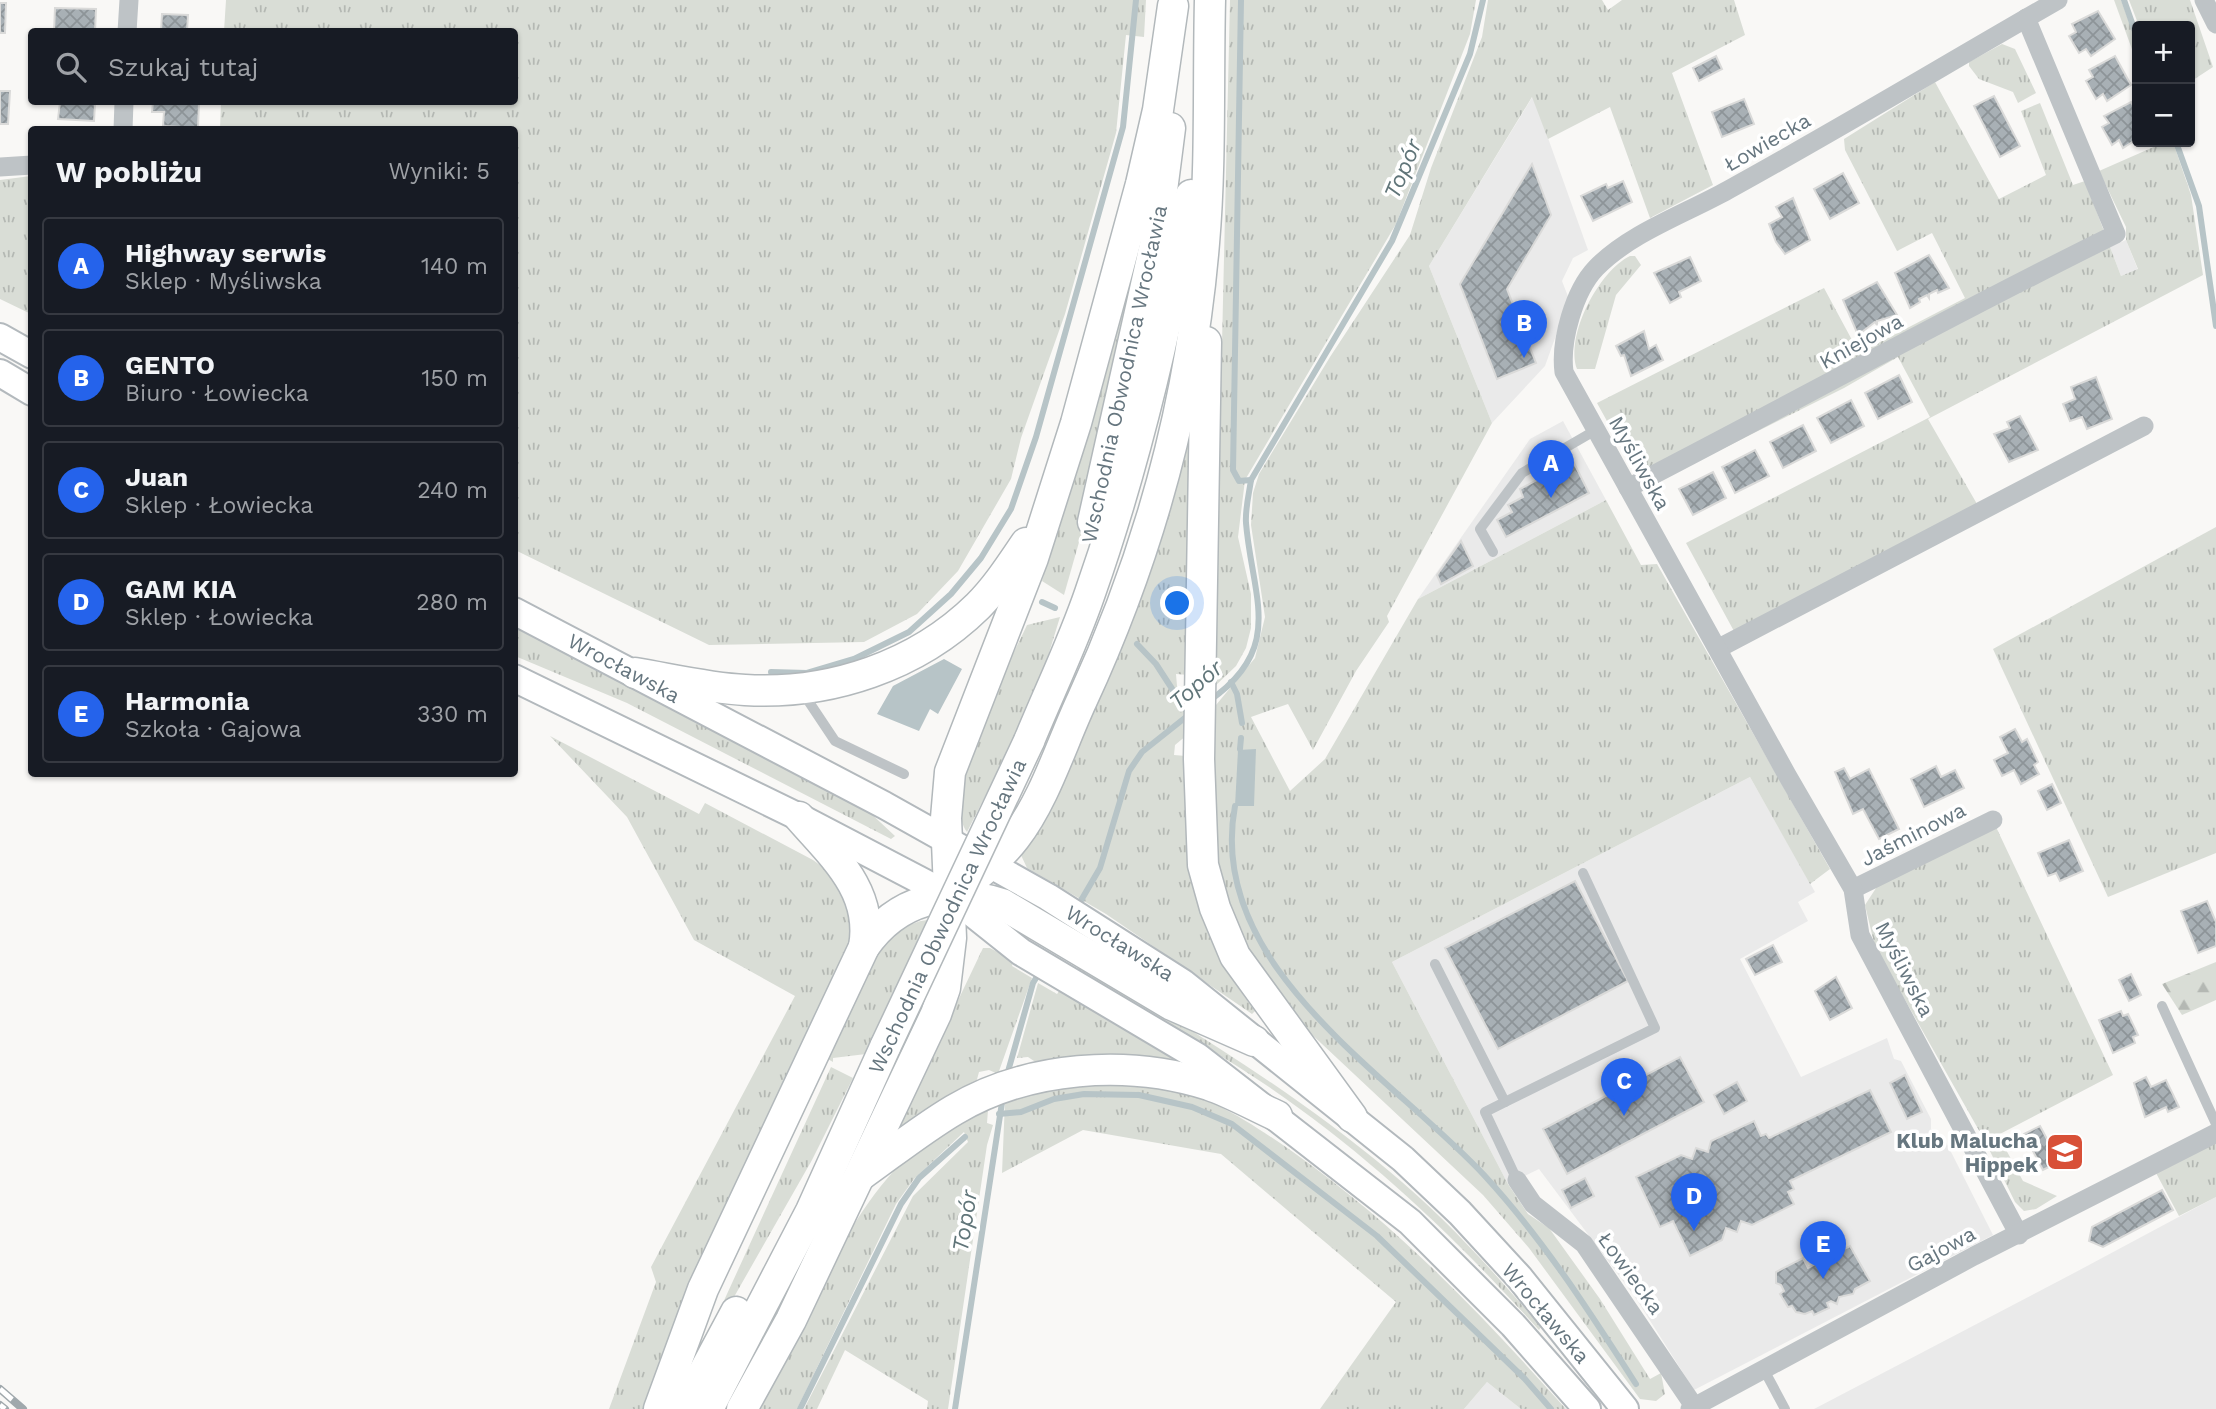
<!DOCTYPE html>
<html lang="pl">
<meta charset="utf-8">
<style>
:root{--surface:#171b24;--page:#242831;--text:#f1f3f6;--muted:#9ea1a6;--line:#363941;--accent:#2563eb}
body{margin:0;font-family:"Work Sans",sans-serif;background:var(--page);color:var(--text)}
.controls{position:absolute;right:21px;top:21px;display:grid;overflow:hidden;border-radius:7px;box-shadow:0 2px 5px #0004}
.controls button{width:63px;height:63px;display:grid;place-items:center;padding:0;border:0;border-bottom:2px solid var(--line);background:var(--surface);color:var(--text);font:35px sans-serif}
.you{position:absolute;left:1178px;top:604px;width:24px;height:24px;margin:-18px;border:5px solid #fff;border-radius:50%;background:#1a73e8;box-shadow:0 0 0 10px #1a73e833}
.badge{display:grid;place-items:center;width:46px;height:46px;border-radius:50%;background:var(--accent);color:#fff;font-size:23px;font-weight:700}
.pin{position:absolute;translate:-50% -58px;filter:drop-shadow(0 2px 4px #0008)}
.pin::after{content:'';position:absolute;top:37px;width:24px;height:21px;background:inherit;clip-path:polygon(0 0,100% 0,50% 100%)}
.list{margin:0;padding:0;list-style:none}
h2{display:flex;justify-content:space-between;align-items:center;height:91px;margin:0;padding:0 28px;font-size:30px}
h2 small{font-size:23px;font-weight:400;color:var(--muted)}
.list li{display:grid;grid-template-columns:46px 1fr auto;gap:21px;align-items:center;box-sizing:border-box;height:98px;margin:0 14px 14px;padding:0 14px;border:2px solid var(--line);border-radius:7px}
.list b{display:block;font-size:26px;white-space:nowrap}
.list p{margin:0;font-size:23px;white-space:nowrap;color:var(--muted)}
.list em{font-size:23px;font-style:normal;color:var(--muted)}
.icon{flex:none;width:38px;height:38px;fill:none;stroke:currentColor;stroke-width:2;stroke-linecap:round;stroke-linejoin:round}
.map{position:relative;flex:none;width:2216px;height:1409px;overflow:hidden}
.search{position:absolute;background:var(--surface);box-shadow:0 2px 5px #0004;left:28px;top:28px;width:490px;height:77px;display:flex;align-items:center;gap:18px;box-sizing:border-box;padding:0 24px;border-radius:7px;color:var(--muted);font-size:26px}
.panel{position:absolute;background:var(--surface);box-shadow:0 2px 5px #0004;left:28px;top:126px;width:490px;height:651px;border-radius:7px}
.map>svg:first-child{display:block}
</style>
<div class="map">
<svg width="2216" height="1409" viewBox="0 0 2216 1409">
<defs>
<pattern id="grass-tufts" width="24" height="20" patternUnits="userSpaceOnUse" patternTransform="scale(1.75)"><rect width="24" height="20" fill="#d9ddd6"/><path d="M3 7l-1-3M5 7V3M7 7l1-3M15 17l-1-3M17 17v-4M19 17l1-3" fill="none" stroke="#b4b8b3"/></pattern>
<pattern id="forest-firs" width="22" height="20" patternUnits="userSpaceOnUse" patternTransform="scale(1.75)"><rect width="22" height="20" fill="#d9ddd6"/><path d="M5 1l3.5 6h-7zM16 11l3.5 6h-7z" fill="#b4b8b3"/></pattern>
<pattern id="building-cross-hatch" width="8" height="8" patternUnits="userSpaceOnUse" patternTransform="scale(1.75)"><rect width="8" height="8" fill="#a8b0b5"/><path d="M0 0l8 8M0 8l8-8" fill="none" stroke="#8d9498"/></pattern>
</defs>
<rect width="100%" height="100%" fill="#f9f8f6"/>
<g fill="#eaeaea">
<polygon points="1533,96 1588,250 1573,258 1562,281 1569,299 1545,366 1492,423 1429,266"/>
<polygon points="2126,240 2138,270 2121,276 2110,247"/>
<polygon points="1563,421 1606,500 1418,599 1530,439"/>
<polygon points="1750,777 1815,892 1798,902 1808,921 1740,959 1801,1077 1887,1038 1894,1059 1901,1061 1931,1119 1931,1129 1946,1142 1993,1235 1694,1390 1635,1297 1539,1169 1508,1184 1392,962"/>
<polygon points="2216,1197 2216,1409 1814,1409 2074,1273"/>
<polygon points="1487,1382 1521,1409 1464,1409"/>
</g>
<g fill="url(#grass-tufts)">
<polygon points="226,0 1146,0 1144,37 1126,35 1116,133 1065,314 1021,438 1011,479 958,571 917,614 864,642 709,645 515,550 514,130 220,129 221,102 514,102 514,32 224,31"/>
<polygon points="1230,0 1476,0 1470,34 1396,224 1245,480 1238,537 1251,594 1251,628 1246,648 1236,666 1214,687"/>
<polygon points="1488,0 1602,0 1608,10 1622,0 1734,0 1745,35 1672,73 1713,185 1650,218 1610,107 1548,139 1532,97 1429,266 1492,423 1387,616 1389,622 1356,671 1313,750 1288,704 1251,717 1290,791 1325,759 1418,599 1606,500 1641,565 1657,564 1830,869 1810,884 1750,777 1392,962 1508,1184 1528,1214 1549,1228 1600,1299 1650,1379 1661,1373 1665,1394 1656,1401 1640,1399 1529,1248 1483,1195 1290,1014 1249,954 1224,893 1217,861 1214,781 1216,705 1255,658 1265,617 1251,525 1253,493 1259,474 1330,357 1410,235 1431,168 1482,37"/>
<polygon points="2114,0 2121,0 2137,43 2137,63"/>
<polygon points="2129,0 2190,0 2213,67 2190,82 2190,26 2139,26"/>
<polygon points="2002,44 2015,49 2036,93 2018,103 2013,92 1979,79 1969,66 1969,62"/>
<polygon points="1935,82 1999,199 2046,175 2021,111 2040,103 2073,185 2085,181 2121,276 2138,269 2126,240 2126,227 2099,171 2165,142 2173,142 2191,195 2203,275 1928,419 1977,504 1735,633 1686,543 1930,417 1898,357 1844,388 1644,488 1597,403 1824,288 1859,353 1965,298 1932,233 1897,251 1845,150 1844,139"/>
<polygon points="31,176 32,176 31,314 0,299 0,180"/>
<polygon points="1148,215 1091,500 1064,595 1042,581"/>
<path d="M1630 256H1635L1641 265 1616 295 1595 369H1577C1565 335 1599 271 1630 256Z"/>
<path d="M1192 403 1189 675 1176 674 1177 686 1181 690 1188 692 1187 735 1175 745 1174 755 1186 756C1182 857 1192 929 1255 1011L1252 1014 1106 914 1027 868 1020 853Z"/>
<polygon points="2216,527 2216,853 2108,897 1993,649"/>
<path d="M1060 617 1037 692 1033 691 1014 739 967 832C938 793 1008 666 1027 625Z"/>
<polygon points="514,624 865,808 895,836 891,839 627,703 515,656"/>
<polygon points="550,736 699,814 705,803 813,860 835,876 858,927 649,1409 609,1409 656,1282 651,1267 795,996 694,940 627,817"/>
<polygon points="1996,827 2113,1075 1998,1135 2023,1181 2057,1196 2036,1209 2024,1211 2015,1202 1985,1141 1875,947 1865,905 1878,885"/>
<path d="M927 920 866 1054 833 1058V1062L826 1058C846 1015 874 926 927 920Z"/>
<polygon points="983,948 990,948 1014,961 1012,966 1032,978 998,1074 989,1070 979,1072 976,1083 893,1137"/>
<path d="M1080 964C1188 1027 1293 1091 1389 1171 1445 1217 1494 1272 1541 1327L1539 1330C1455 1237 1367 1153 1263 1083 1203 1043 1139 1008 1077 971Z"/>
<polygon points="1038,983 1057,994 1061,989 1194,1068 1040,1065 1028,1057 1017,1058"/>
<polygon points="831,1067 853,1078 812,1160 689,1376 689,1365 699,1340 705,1342"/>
<path d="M1056 1084C1088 1084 1125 1078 1156 1084 1208 1094 1251 1123 1293 1152 1400 1228 1479 1312 1566 1409H1521L1487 1382 1464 1409H1320L1396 1302 1221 1154 1083 1130 1002 1173 1005 1101Z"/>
<path d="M985 1108 988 1110 987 1123 993 1125 987 1145 948 1409H927L928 1401 845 1350 817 1409H804L913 1196 968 1142 964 1132 914 1179 896 1204 797 1409H758C812 1319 840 1211 924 1142 942 1128 965 1119 985 1108Z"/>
<polygon points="2216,1141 2216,1197 2179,1216 2156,1173"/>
</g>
<polygon fill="url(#forest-firs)" points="2216,962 2216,1000 2182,1015 2162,984"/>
<g fill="#b7c4c7">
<polygon points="944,659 962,669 938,714 930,709 919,731 877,714 893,686"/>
<polygon points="1256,749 1254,806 1235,806 1238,750"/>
</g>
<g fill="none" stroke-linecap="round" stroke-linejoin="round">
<g stroke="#b7c4c7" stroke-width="6">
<polyline points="1241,0 1233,470 1239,481 1251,480"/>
<polyline points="2124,0 2137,37"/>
<polyline points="2176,142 2199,206 2216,326"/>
<polyline points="1042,602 1055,608"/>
<polyline points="1137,644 1156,664 1189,715"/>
<polyline points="771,672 807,673 854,659 909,632 951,594 981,558 1011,509 1036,437 1123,127 1136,0"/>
<polyline points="1231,682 1237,694 1242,723"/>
<path d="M1209 701C1286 648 1252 597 1246 523 1245 509 1249 494 1251 480L1392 241 1470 54 1483 0"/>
<polyline points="1240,749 1241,738"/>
<path d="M1235 806C1205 966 1390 1074 1484 1175 1543 1239 1589 1311 1636 1384"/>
<polyline points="1076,909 1100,868 1129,771 1142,752 1191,713"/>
<polyline points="1007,1075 1033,983 1041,970"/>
<polyline points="999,1114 1021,1112 1054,1099 1084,1094 1139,1095 1192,1107 1232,1124 1377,1236 1524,1378 1551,1409"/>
<polyline points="800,1409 901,1204 919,1178 965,1137"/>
<polyline points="955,1409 1003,1096"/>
</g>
</g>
<g fill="url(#building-cross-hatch)" stroke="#dadad9" stroke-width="2">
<polygon points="0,3 6,3 5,33 0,33"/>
<polygon points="55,8 96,9 95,32 54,32"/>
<polygon points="2098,11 2115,39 2091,56 2086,49 2079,53 2069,36 2076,32 2072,24"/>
<polygon points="162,14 188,15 187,31 194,32 161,32"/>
<polygon points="1716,56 1722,69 1699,81 1693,68"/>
<polygon points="2115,56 2131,85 2107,101 2103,94 2096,99 2086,81 2093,77 2089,70"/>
<polygon points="0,91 10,91 8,124 0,124"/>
<polygon points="1994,96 2020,146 2000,157 1974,106"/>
<polygon points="1744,99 1754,124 1722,137 1712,112"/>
<polygon points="60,102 92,102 95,104 94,121 58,119"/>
<polygon points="153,102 199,102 198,128 163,126 164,112 152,112"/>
<polygon points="2131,102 2137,113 2137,139 2123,148 2119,140 2112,145 2102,127 2109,123 2104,116"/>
<polygon points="1532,164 1551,215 1507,289 1536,363 1497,379 1460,284"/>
<polygon points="1843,173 1859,203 1830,219 1814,189"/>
<polygon points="1623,181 1632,202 1593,221 1581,196 1606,184 1608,188"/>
<polygon points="1793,198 1810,240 1785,254 1776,242 1769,224 1782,217 1776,207"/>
<polygon points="1929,255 1949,288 1938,293 1937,290 1929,294 1929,298 1927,295 1919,299 1920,302 1910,308 1895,273"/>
<polygon points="1690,257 1701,281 1679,292 1681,297 1670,303 1654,273"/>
<polygon points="1877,282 1897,315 1877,321 1877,325 1875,322 1858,335 1843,300"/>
<polygon points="1644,331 1649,349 1656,345 1663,360 1631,376 1624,355 1621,356 1616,346"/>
<polygon points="1899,375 1912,402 1878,419 1865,393"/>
<polygon points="2096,377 2112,419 2087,429 2082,417 2070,421 2063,404 2075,399 2071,387"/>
<polygon points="1851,400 1864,426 1831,443 1817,418"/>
<polygon points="2020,416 2038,450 2009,462 1994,434 2010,428 2007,422"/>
<polygon points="1803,425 1816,451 1783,468 1770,442"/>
<polygon points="1755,450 1769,476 1735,493 1722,467"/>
<polygon points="1573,461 1589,493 1506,537 1497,520 1512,512 1508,505 1523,497 1520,489"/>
<polygon points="1713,472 1726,498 1693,515 1679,489"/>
<polygon points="1461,541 1473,566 1441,584 1437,575"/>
<polygon points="2015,729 2022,742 2027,739 2038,762 2034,765 2039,774 2021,784 2014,770 2002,776 1994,760 2008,753 2000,737"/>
<polygon points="1936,766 1941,777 1955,770 1964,788 1924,807 1911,779"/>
<polygon points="1844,768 1850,779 1869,769 1899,829 1879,839 1863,809 1853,814 1835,772"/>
<polygon points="2052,784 2061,803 2047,810 2038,791"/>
<polygon points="2069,840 2083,871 2060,881 2056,873 2048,876 2038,853"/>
<polygon points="1575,881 1628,981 1498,1049 1445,948"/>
<polygon points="2207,901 2216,922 2216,946 2198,953 2181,911"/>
<polygon points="1773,945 1782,962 1755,975 1746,959"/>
<polygon points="2131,974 2141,995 2129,1001 2119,980"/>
<polygon points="1836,977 1852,1008 1830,1020 1815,991"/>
<polygon points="2121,1011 2123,1016 2128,1014 2138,1035 2133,1037 2135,1043 2113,1053 2099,1020"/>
<polygon points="1680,1057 1704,1102 1567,1174 1543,1129"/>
<polygon points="1905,1075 1922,1112 1907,1119 1890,1083"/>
<polygon points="2146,1077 2151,1087 2166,1080 2179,1107 2168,1112 2166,1107 2145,1117 2134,1083"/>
<polygon points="1737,1082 1747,1101 1724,1114 1714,1095"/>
<polygon points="1870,1090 1891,1132 1790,1181 1794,1189 1788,1192 1794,1204 1752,1225 1741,1221 1737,1232 1726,1228 1722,1240 1690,1256 1673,1221 1660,1227 1636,1177 1681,1155 1692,1159 1696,1148 1708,1152 1711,1141 1754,1121 1761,1136 1766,1134 1769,1138"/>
<polygon points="2040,1126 2048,1141 2054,1144 2068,1135 2080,1157 2065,1165 2063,1160 2043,1170 2024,1134"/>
<polygon points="1585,1178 1594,1196 1571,1208 1562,1190"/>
<polygon points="2162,1190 2173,1210 2103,1247 2089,1241 2092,1227"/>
<polygon points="1850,1246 1870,1281 1855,1289 1853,1294 1839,1297 1837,1304 1831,1301 1827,1303 1829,1308 1814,1315 1812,1311 1805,1314 1796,1312 1792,1306 1788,1307 1780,1294 1784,1291 1781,1285 1776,1283 1776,1272 1803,1258 1808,1268"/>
</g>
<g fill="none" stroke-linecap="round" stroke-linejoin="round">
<defs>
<g id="secondary">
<polyline points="0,337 32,355"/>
<polyline points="0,373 32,392"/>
<polyline points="514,611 884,805 1048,897 1183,983 1403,1159 1460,1213 1519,1277 1625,1409"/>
<polyline points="514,678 799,817 952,897 1021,952 1198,1057 1410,1222 1513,1325 1587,1409"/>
</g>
<g id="primary">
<polyline points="1206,342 1199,759 1203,865 1215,908 1235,956 1352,1117"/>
<polyline points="1093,522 1155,245 1170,128"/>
<path d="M635 673C671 679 708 688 745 690 830 695 917 666 978 606 997 587 1011 565 1026 543"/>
<path d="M1029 741C1049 692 1073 643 1090 593 1135 465 1167 329 1191 195"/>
<path d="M799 817C833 856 874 891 864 947"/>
<path d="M957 892C977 875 999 859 1015 838 1045 799 1061 745 1082 700 1149 555 1191 403 1204 243 1211 163 1208 81 1210 0"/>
<path d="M861 1175C892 1153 922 1129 954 1110 1028 1066 1127 1059 1209 1085 1232 1093 1255 1106 1277 1116"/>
<path d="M659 1409 703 1289 864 947C897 899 948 887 1002 904L1172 1005 1254 1041"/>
<polyline points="684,1409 736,1312"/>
<polyline points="708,1409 811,1211 886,1045"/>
<polyline points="742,1409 791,1320 936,1014 945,988 951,938 946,818 950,772 1033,558 1076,423 1141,184 1158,110 1173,6"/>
</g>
</defs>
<use href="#secondary" stroke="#b3b9bd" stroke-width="30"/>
<use href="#primary" stroke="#b2b8bb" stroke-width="33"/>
<g stroke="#bec3c6" stroke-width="10">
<polyline points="1493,552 1480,529 1522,473 1596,430"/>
<polyline points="803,693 835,741 904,774"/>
<polyline points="1435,964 1505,1102 1485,1112 1517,1180"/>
<polyline points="2162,1006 2216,1124"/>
<polyline points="1505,1102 1655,1028 1583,873"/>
<polyline points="1763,1368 1785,1409"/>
</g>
<g stroke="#bec3c6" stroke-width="19">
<polyline points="2204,0 2216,24"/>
<polyline points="127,32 129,0"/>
<polyline points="123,130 124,102"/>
<polyline points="0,167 32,165"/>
<path d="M1628 488C1791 404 1951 315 2116 234L2026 18"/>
<polyline points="1719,648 2144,426"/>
<polyline points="1853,889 1993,820"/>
<polyline points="1517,1180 1533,1204 1584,1244 1694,1406"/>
<path d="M2019 1235 1860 935 1853 889 1787 775 1564 372C1560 341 1574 291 1596 268 1630 233 1685 214 1728 190 1839 129 1948 63 2058 0"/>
<polyline points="1690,1409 1974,1256 2216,1133"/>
</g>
<use href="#secondary" stroke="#fff" stroke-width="26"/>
<use href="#primary" stroke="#fff" stroke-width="30"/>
<defs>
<g id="rail">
<polyline points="0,1389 23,1409"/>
<polyline points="0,1405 5,1409"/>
</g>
</defs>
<use href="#rail" stroke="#a0a8ac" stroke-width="8"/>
<use href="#rail" stroke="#fff" stroke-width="5" stroke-dasharray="16" stroke-linecap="butt"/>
<defs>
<polyline id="primary-bridge" points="886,1045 1029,741"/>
</defs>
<use href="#primary-bridge" stroke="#b2b8bb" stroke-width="33" stroke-linecap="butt"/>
<use href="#primary-bridge" stroke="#fff" stroke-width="30"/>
</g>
<defs>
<symbol id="school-square" viewBox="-11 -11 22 22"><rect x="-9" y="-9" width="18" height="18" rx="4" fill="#d85037" stroke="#fff"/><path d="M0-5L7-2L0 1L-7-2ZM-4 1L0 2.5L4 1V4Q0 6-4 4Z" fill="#fff"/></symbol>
</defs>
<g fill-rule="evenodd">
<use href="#school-square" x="2043" y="1130" width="44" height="44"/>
</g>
<g text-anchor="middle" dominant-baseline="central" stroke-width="7" stroke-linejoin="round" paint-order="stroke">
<g font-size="21" fill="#66767f" stroke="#fff">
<text transform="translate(1767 142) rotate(-30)">Łowiecka</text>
<text transform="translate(1861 341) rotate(-29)">Kniejowa</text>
<text transform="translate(1124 374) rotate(-78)">Wschodnia Obwodnica Wrocławia</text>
<text transform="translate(1640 463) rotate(61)">Myśliwska</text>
<text transform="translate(624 668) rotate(28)">Wrocławska</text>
<text transform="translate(1913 834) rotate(-27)">Jaśminowa</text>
<text transform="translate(947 916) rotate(-65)">Wschodnia Obwodnica Wrocławia</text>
<text transform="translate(1120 943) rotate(32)">Wrocławska</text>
<text transform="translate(1905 969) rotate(63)">Myśliwska</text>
<text transform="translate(1941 1249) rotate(-28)">Gajowa</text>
<text transform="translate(1631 1273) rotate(54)">Łowiecka</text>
<text transform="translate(1546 1313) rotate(50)">Wrocławska</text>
</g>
<g font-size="21" font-weight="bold" fill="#66767f" stroke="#fff" text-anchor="end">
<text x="2038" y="1140">Klub Malucha<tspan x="2038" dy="24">Hippek</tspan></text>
</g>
<g font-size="23" font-style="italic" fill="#607579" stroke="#fff">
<text transform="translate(1403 169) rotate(-67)">Topór</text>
<text transform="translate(1196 685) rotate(-41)">Topór</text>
<text transform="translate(965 1221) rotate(-81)">Topór</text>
</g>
</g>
</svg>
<div class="controls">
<button>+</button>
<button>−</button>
</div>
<div class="you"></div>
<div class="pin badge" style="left:1551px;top:498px">A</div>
<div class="pin badge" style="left:1524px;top:358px">B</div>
<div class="pin badge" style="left:1624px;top:1116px">C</div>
<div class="pin badge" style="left:1694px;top:1231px">D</div>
<div class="pin badge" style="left:1823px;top:1279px">E</div>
<div class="search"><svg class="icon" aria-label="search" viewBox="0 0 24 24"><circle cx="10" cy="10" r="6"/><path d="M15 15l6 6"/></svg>Szukaj tutaj</div>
<section class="panel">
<h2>W pobliżu<small>Wyniki: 5</small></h2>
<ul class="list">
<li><span class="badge">A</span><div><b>Highway serwis</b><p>Sklep · Myśliwska</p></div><em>140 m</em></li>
<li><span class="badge">B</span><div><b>GENTO</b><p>Biuro · Łowiecka</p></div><em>150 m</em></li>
<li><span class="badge">C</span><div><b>Juan</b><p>Sklep · Łowiecka</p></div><em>240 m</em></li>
<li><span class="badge">D</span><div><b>GAM KIA</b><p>Sklep · Łowiecka</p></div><em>280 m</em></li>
<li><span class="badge">E</span><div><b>Harmonia</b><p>Szkoła · Gajowa</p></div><em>330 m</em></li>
</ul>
</section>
</div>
